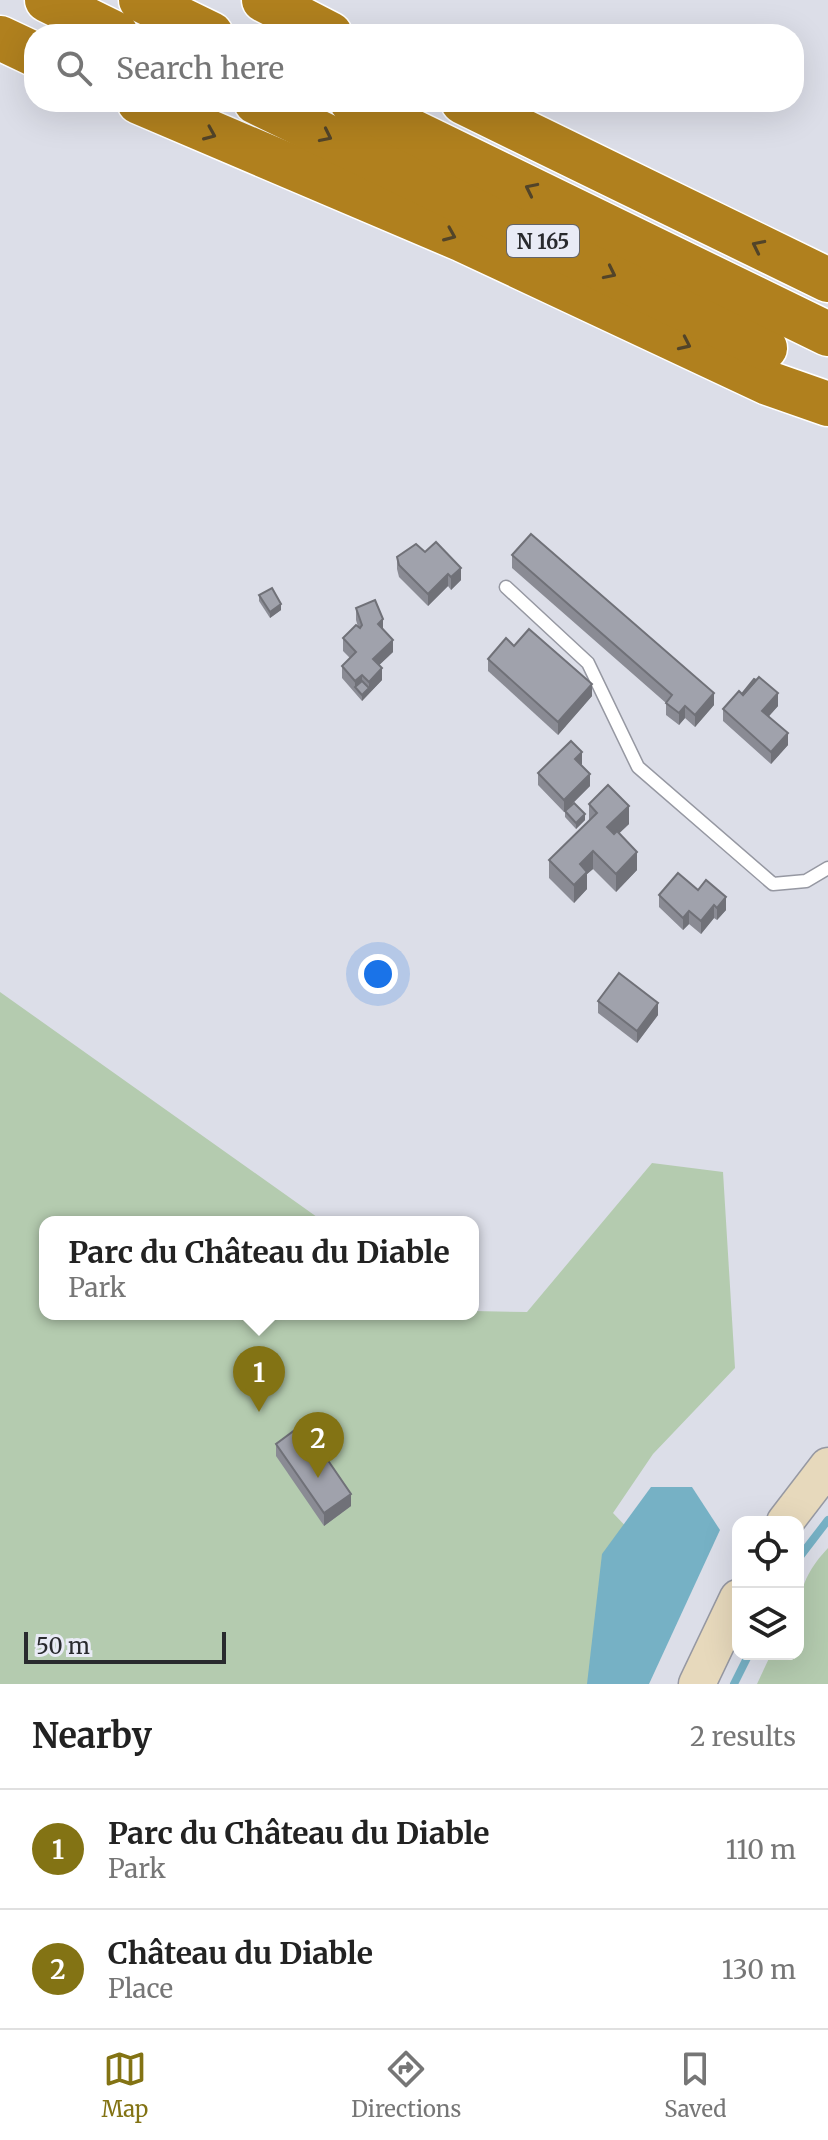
<!DOCTYPE html>
<meta charset="utf-8">
<style>
:root{--surface:#fff;--page:#f6f6f6;--text:#222;--muted:#767676;--line:#e0e0e0;--accent:#837314}
body{margin:0;font-family:Merriweather,serif;background:var(--page);color:var(--text)}
.controls{position:absolute;right:24px;bottom:24px;display:grid;overflow:hidden;border-radius:16px;box-shadow:0 8px 32px #0002}
.controls button{width:72px;height:72px;display:grid;place-items:center;padding:0;border:0;border-bottom:2px solid var(--line);background:var(--surface);color:var(--text);font:40px sans-serif}
.scale{position:absolute;left:24px;bottom:20px;width:202px;box-sizing:border-box;padding-left:8px;border:4px solid #292a2e;border-top:0;font-size:22px;line-height:28px;white-space:nowrap;color:#292a2e;-webkit-text-stroke:6px #e9ebf6;paint-order:stroke}
.you{position:absolute;left:378px;top:974px;width:28px;height:28px;margin:-20px;border:6px solid #fff;border-radius:50%;background:#1a73e8;box-shadow:0 0 0 12px #1a73e833}
.badge{display:grid;place-items:center;width:52px;height:52px;border-radius:50%;background:var(--accent);color:#fff;font-size:26px;font-weight:700}
.pin{position:absolute;translate:-50% -66px;filter:drop-shadow(0 2px 4px #0008)}
.pin::after{content:'';position:absolute;top:42px;width:28px;height:24px;background:inherit;clip-path:polygon(0 0,100% 0,50% 100%)}
.popup{position:absolute;left:39px;top:1216px;width:440px;height:104px;box-sizing:border-box;display:grid;place-content:center;border-radius:16px;background:var(--surface);filter:drop-shadow(0 2px 6px #0005);font-size:26px;white-space:nowrap;color:var(--muted)}
.popup b{font-size:30px;color:var(--text)}
.popup::after{content:'';position:absolute;left:50%;top:100%;margin-left:-16px;border:16px solid transparent;border-top-color:var(--surface)}
.list{margin:0;padding:0;list-style:none}
h2{display:flex;justify-content:space-between;align-items:center;height:104px;margin:0;padding:0 32px;font-size:34px}
h2 small{font-size:26px;font-weight:400;color:var(--muted)}
.list li{display:grid;grid-template-columns:52px 1fr auto;gap:24px;align-items:center;box-sizing:border-box;height:120px;padding:0 32px;border-top:2px solid var(--line)}
.list b{display:block;font-size:30px;white-space:nowrap}
.list p{margin:0;font-size:26px;white-space:nowrap;color:var(--muted)}
.list em{font-size:26px;font-style:normal;color:var(--muted)}
.icon{flex:none;width:44px;height:44px;fill:none;stroke:currentColor;stroke-width:2;stroke-linecap:round;stroke-linejoin:round}
.map{position:relative;flex:none;width:828px;height:1684px;overflow:hidden}
.search{position:absolute;background:var(--surface);box-shadow:0 8px 32px #0002;left:24px;right:24px;top:24px;height:88px;display:flex;align-items:center;gap:20px;box-sizing:border-box;padding:0 28px;border-radius:32px;color:var(--muted);font-size:30px}
.sheet{height:344px;background:var(--surface)}
nav{display:flex;justify-content:space-around;align-items:center;box-sizing:border-box;height:112px;border-top:2px solid var(--line);background:var(--surface);font-size:22px;color:var(--muted)}
nav a{display:grid;justify-items:center;gap:4px}
nav .on{color:var(--accent)}
.map>svg:first-child{display:block}
</style>
<div class="map">
<svg width="828" height="1684" viewBox="0 0 828 1684">
<rect width="100%" height="100%" fill="#dcdee8"/>
<g fill="#b4cbaf">
<polygon points="0,992 324,1222 45,1222 45,1314 473,1314 473,1311 527,1312 652,1163 723,1172 735,1368 653,1454 613,1513 636,1537 603,1684 0,1684"/>
<path d="M828 1548V1684H757L771 1654H798C798 1609 794 1584 828 1548Z"/>
</g>
<polygon fill="#76b1c5" points="651,1487 692,1487 720,1530 649,1684 587,1684 602,1554"/>
<g fill="none" stroke-linecap="round" stroke-linejoin="round">
<g stroke="#76b1c5" stroke-width="8">
<polyline points="798,1559 828,1520"/>
<polyline points="734,1684 749,1654"/>
</g>
<defs>
<polyline id="lane" points="506,587 588,663 638,767 773,884 806,881 828,868"/>
<g id="secondary">
<polyline points="785,1522 828,1466"/>
<polyline points="697,1684 738,1598"/>
</g>
<g id="highway">
<polyline points="47,0 116,34"/>
<polyline points="141,0 211,34"/>
<polyline points="264,0 330,34"/>
<polyline points="0,38 34,54"/>
<polyline points="139,102 463,240 768,383 828,404"/>
<polyline points="256,102 765,348"/>
<polyline points="352,102 828,334"/>
<polyline points="463,102 828,280"/>
</g>
</defs>
<use href="#lane" stroke="#9698a2" stroke-width="15"/>
<use href="#secondary" stroke="#9698a2" stroke-width="39"/>
<use href="#highway" stroke="#fff" stroke-width="47"/>
<use href="#lane" stroke="#fff" stroke-width="12"/>
<use href="#secondary" stroke="#e7d9bc" stroke-width="36"/>
<use href="#highway" stroke="#b0801e" stroke-width="44"/>
</g>
<g fill="#8a8b94">
<polygon points="425,552 461,580 451,590 448,586 428,606 399,577 397,569 397,557"/>
<polygon points="512,555 714,705 695,727 685,718 679,725 666,715 666,703 512,568"/>
<polygon points="259,595 281,610 270,618 259,601"/>
<polygon points="356,608 383,630 393,652 379,665 382,680 362,701 342,678 342,666 350,658 343,651 343,638 358,627 356,620"/>
<polygon points="514,646 592,696 558,735 488,671 488,659"/>
<polygon points="742,694 778,706 769,716 788,745 771,764 723,721 723,709"/>
<polygon points="582,764 581,765 590,786 564,812 538,785 538,773"/>
<polygon points="589,804 629,824 619,833 637,870 616,892 593,869 587,874 587,889 574,903 549,878 549,860 589,821"/>
<polygon points="565,811 585,820 576,829 565,817"/>
<polygon points="698,890 726,910 717,920 714,918 701,934 689,924 683,930 659,907 659,895"/>
<polygon points="598,1001 658,1015 637,1043 598,1013"/>
<polygon points="276,1444 351,1506 324,1526 276,1456"/>
</g>
<g fill="#707178">
<polygon points="461,568 461,580 451,590 451,577"/>
<polygon points="448,574 448,586 428,606 428,594"/>
<polygon points="281,604 281,610 270,618 270,612"/>
<polygon points="383,619 383,631 378,624"/>
<polygon points="393,640 393,652 373,671 373,659"/>
<polygon points="382,668 382,680 362,701 362,695 369,688 369,682"/>
<polygon points="362,675 362,687 355,687 355,694 355,681"/>
<polygon points="592,684 592,696 558,735 558,722"/>
<polygon points="714,693 714,705 695,727 695,715"/>
<polygon points="778,693 778,706 762,724 762,711"/>
<polygon points="685,706 685,718 679,725 679,713"/>
<polygon points="788,733 788,745 771,764 771,752"/>
<polygon points="582,752 582,764 575,771 575,759"/>
<polygon points="590,774 590,786 564,812 564,800"/>
<polygon points="629,806 629,824 607,845 607,827"/>
<polygon points="585,814 585,820 576,829 576,823"/>
<polygon points="593,851 593,869 587,874 587,889 574,903 574,885 580,864"/>
<polygon points="637,852 637,870 616,892 616,874"/>
<polygon points="726,897 726,910 717,920 717,908"/>
<polygon points="714,905 714,918 701,934 701,921"/>
<polygon points="689,911 689,924 683,930 683,918"/>
<polygon points="658,1003 658,1015 637,1043 637,1031"/>
<polygon points="351,1494 351,1506 324,1526 324,1513"/>
</g>
<g fill="#a0a2ac" stroke="#707178" stroke-width="2">
<polygon points="531,534 714,693 695,715 685,706 679,713 666,703 672,695 512,555"/>
<polygon points="436,542 461,568 451,577 448,574 428,594 399,565 397,557 416,544 425,552"/>
<polygon points="272,588 281,604 270,612 259,595"/>
<polygon points="375,600 383,619 378,624 393,640 373,659 382,668 369,682 362,675 355,681 342,666 356,652 343,638 356,625 360,628 362,625 356,608"/>
<polygon points="529,629 592,684 558,722 488,659 506,638 514,646"/>
<polygon points="759,677 778,693 762,711 788,733 771,752 723,709 739,691 743,695"/>
<polygon points="754,679 756,680 743,695 742,694"/>
<polygon points="362,681 369,688 362,695 355,687"/>
<polygon points="571,741 582,752 575,759 590,774 564,800 538,773"/>
<polygon points="608,785 629,806 607,827 614,834 617,831 637,852 616,874 593,851 580,864 587,872 574,885 549,860 597,813 589,804"/>
<polygon points="574,803 585,814 576,823 565,811"/>
<polygon points="678,873 698,890 706,880 726,897 717,908 714,905 701,921 689,911 683,918 659,895"/>
<polygon points="619,973 658,1003 637,1031 598,1001"/>
<polygon points="303,1424 351,1494 324,1513 276,1444"/>
</g>
<defs><path id="oneway-chevron" d="M-2-3.5L2.5 0L-2 3.5" fill="none" stroke-width="1.6" stroke-linecap="round" stroke-linejoin="round" transform="scale(2)"/></defs>
<g stroke="#524429">
<use href="#oneway-chevron" transform="translate(210 134) rotate(23)"/>
<use href="#oneway-chevron" transform="translate(326 136) rotate(26)"/>
<use href="#oneway-chevron" transform="translate(531 189) rotate(-154)"/>
<use href="#oneway-chevron" transform="translate(450 235) rotate(23)"/>
<use href="#oneway-chevron" transform="translate(758 246) rotate(-154)"/>
<use href="#oneway-chevron" transform="translate(610 273) rotate(26)"/>
<use href="#oneway-chevron" transform="translate(685 344) rotate(25)"/>
</g>
<g text-anchor="middle" dominant-baseline="central" stroke-width="6" stroke-linejoin="round" paint-order="stroke">
<rect fill="#e9ebf6" stroke="#63646a" stroke-width="2" x="507" y="225" width="72" height="32" rx="6"/>
<g font-size="20" font-weight="bold" fill="#292a2e">
<text x="543" y="241">N 165</text>
</g>
</g>
</svg>
<div class="controls">
<button><svg class="icon" aria-label="locate" viewBox="0 0 24 24"><circle cx="12" cy="12" r="6"/><path d="M12 2v4M12 18v4M2 12h4M18 12h4"/></svg></button>
<button><svg class="icon" aria-label="layers" viewBox="0 0 24 24"><path d="M12 4l9 5-9 5-9-5zM3 14l9 5 9-5"/></svg></button>
</div>
<div class="scale">50 m</div>
<div class="you"></div>
<div class="pin badge" style="left:259px;top:1412px">1</div>
<div class="popup"><b>Parc du Château du Diable</b>Park</div>
<div class="pin badge" style="left:318px;top:1478px">2</div>
<div class="search"><svg class="icon" aria-label="search" viewBox="0 0 24 24"><circle cx="10" cy="10" r="6"/><path d="M15 15l6 6"/></svg>Search here</div>
</div>
<section class="sheet">
<h2>Nearby<small>2 results</small></h2>
<ul class="list">
<li><span class="badge">1</span><div><b>Parc du Château du Diable</b><p>Park</p></div><em>110 m</em></li>
<li><span class="badge">2</span><div><b>Château du Diable</b><p>Place</p></div><em>130 m</em></li>
</ul>
</section>
<nav>
<a class="on"><svg class="icon" aria-label="map" viewBox="0 0 24 24"><path d="M3 6l6-2 6 2 6-2v14l-6 2-6-2-6 2zM9 4v14M15 6v14"/></svg>Map</a>
<a><svg class="icon" aria-label="directions" viewBox="0 0 24 24"><path d="M12 3l9 9-9 9-9-9zM9 14v-3h6M13 9l2 2-2 2"/></svg>Directions</a>
<a><svg class="icon" aria-label="saved" viewBox="0 0 24 24"><path d="M7 4h10v16l-5-4-5 4z"/></svg>Saved</a>
</nav>
